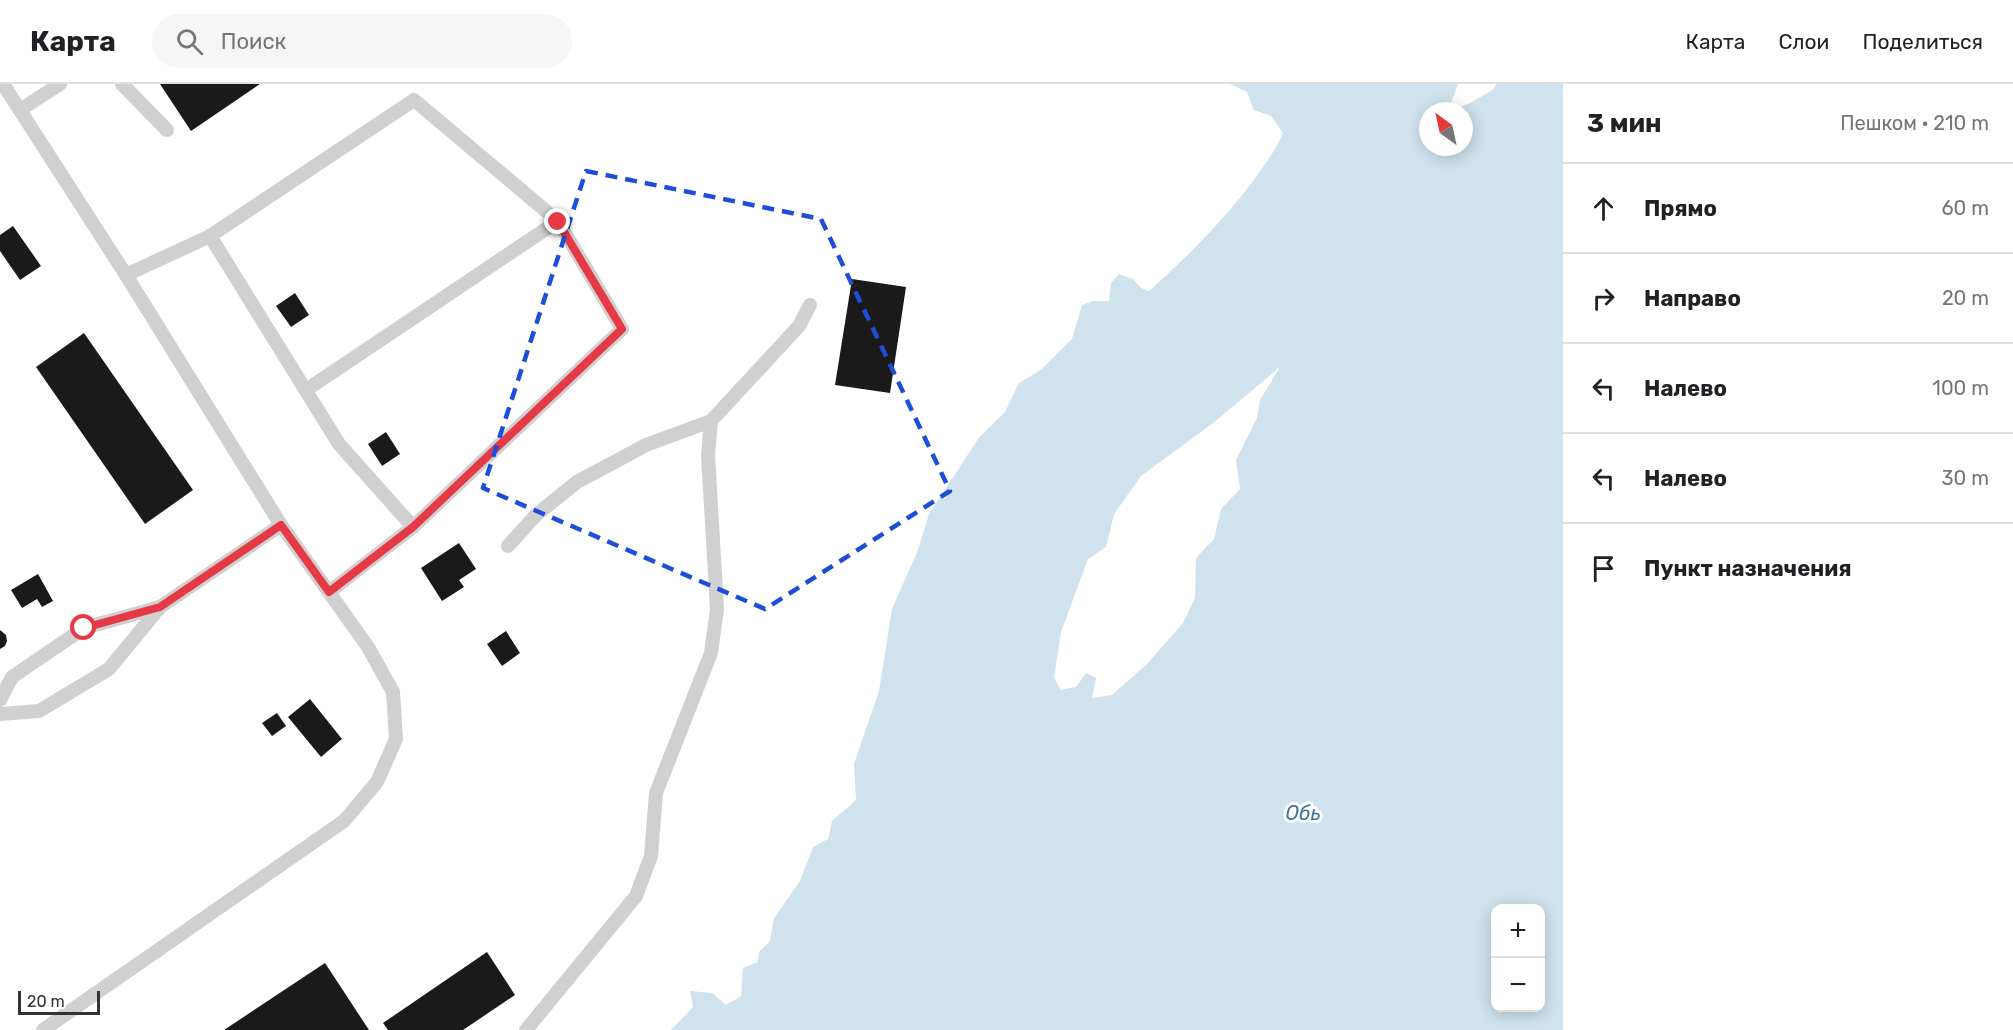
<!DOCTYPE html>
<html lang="ru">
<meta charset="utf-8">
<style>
:root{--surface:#fff;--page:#f6f6f6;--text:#202124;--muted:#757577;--line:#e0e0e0}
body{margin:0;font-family:Rubik,sans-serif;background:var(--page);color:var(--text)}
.controls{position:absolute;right:18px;bottom:18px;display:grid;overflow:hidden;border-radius:12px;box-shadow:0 3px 15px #0003}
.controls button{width:54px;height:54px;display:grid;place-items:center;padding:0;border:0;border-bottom:2px solid var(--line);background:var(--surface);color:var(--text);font:30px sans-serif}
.compass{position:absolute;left:1419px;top:18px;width:54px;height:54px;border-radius:50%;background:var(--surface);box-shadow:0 3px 15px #0003;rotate:327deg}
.scale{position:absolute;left:18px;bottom:15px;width:82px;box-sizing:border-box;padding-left:6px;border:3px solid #333;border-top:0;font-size:16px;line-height:21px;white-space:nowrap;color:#333;-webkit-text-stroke:4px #fff;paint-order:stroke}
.stop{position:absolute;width:18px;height:18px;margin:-14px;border:4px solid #e63946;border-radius:50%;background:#fff}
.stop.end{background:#e63946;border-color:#fff;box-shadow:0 2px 6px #0008}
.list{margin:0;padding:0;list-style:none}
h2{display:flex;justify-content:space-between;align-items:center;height:78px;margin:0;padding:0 24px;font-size:26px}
h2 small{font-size:20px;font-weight:400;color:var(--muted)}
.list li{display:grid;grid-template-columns:39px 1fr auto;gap:18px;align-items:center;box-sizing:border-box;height:90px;padding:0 24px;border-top:2px solid var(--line)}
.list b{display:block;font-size:22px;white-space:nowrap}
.list em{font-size:20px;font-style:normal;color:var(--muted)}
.icon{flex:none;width:33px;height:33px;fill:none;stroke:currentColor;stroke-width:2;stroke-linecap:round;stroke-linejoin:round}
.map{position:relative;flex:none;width:1563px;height:946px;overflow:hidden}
header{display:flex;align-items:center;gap:36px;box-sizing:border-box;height:84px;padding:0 30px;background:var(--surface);border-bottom:2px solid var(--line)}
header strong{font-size:28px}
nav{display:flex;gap:33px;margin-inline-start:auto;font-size:21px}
.search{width:420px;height:54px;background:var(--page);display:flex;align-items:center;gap:15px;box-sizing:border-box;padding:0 21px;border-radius:33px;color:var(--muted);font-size:22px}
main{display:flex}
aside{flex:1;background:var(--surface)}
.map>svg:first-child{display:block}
</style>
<header>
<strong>Карта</strong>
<div class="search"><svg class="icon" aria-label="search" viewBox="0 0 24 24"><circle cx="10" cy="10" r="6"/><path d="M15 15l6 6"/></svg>Поиск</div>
<nav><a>Карта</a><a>Слои</a><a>Поделиться</a></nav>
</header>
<main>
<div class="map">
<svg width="1563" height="946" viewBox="0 0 1563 946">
<rect width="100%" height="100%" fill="#fff"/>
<path fill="#cfe2ee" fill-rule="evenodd" d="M1230 0H1458L1448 27H1428V63H1464V27H1450L1470 19 1494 5 1496 0H1563V946H671L693 923 690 907 712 909 726 921 741 912 743 884 758 878 759 868 770 857 774 834 800 797 813 763 828 755 832 737 856 716 854 680 879 607 892 525 918 466 929 430 978 355 1005 328 1019 299 1042 285 1072 255 1082 221 1093 217H1109L1111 199 1119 190 1133 195 1141 204 1149 207C1187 173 1223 137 1254 96 1265 80 1276 66 1283 49L1271 32 1254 26 1247 8ZM1280 283 1260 316 1257 334 1236 376 1240 405 1221 425 1214 455 1196 474 1195 514 1183 539 1147 580 1112 611 1092 614 1096 594 1086 589 1076 603 1061 606 1054 594 1061 548 1088 475 1106 463 1114 430 1141 392 1213 339ZM1540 824V924H1496V824Z"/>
<g fill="#1a1a1a">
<polygon points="160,0 260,0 191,47"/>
<polygon points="13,142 41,182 20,196 0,167 0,151"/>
<polygon points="852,195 906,203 890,309 835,301"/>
<polygon points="295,209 309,231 291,243 276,222"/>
<polygon points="84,249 193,406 145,440 36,283"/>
<polygon points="386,348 400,370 382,382 368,360"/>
<polygon points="459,459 476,485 459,496 464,503 442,517 421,484"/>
<polygon points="38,490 53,517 42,523 37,515 22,524 11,506"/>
<polygon points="0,546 6,551 7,557 5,562 0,565"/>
<polygon points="506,547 520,569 502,582 487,560"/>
<polygon points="310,615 342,655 321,673 288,633"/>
<polygon points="277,629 286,642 272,652 262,639"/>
<polygon points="487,868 515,911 463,946 388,946 383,939"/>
<polygon points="325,879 369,946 224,946"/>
</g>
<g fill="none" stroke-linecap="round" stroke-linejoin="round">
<g stroke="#d0d0d0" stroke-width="14">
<polyline points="3,0 126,191 281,441 368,563 393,608 396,655 377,698 344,737 43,946"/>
<polyline points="122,0 167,46"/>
<polyline points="20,26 60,0"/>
<polyline points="210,152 339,360 413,443"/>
<polyline points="126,191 210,152 414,16 558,137 622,245 413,443 329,508"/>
<polyline points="306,306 558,137"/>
<polyline points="508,462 536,431 577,398 646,361 711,337"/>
<polyline points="0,616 12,593 84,544 160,523"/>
<polyline points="0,630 39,627 109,585 160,523 281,441"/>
<polyline points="526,946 636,812 651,772 656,709 711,569 717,525 708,371 711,337 799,242 810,221"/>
</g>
</g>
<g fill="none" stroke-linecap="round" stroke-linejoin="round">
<polyline stroke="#e63946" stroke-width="8" points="84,544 160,523 281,441 329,508 413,443 622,245 558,138"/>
</g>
<path fill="none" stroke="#1d4ed8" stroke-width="4.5" stroke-dasharray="12 8" stroke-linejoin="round" d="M586 87 821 135 950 407 765 525 483 404Z"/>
<g text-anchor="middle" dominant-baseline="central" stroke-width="6" stroke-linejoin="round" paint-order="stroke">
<g font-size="20" font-style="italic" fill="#3f7597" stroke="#fff">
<text x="1303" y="729">Обь</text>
</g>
</g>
</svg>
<div class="controls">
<button>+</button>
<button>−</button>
</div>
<svg class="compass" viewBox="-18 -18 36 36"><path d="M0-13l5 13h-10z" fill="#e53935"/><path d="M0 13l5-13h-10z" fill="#757577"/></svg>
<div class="scale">20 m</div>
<div class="stop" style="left:84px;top:544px"></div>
<div class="stop end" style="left:558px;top:138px"></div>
</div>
<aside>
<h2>3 мин<small>Пешком · 210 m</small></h2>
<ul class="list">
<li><svg class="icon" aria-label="ahead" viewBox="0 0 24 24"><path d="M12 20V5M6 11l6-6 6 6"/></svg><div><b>Прямо</b></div><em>60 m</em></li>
<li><svg class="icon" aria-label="right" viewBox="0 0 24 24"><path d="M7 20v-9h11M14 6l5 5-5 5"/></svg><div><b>Направо</b></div><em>20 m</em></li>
<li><svg class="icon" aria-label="left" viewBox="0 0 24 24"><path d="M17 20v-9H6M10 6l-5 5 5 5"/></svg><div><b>Налево</b></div><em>100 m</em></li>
<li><svg class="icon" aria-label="left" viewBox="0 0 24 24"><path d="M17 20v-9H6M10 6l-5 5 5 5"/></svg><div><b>Налево</b></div><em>30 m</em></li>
<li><svg class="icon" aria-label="arrive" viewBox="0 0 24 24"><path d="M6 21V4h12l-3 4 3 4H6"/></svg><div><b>Пункт назначения</b></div></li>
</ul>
</aside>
</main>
